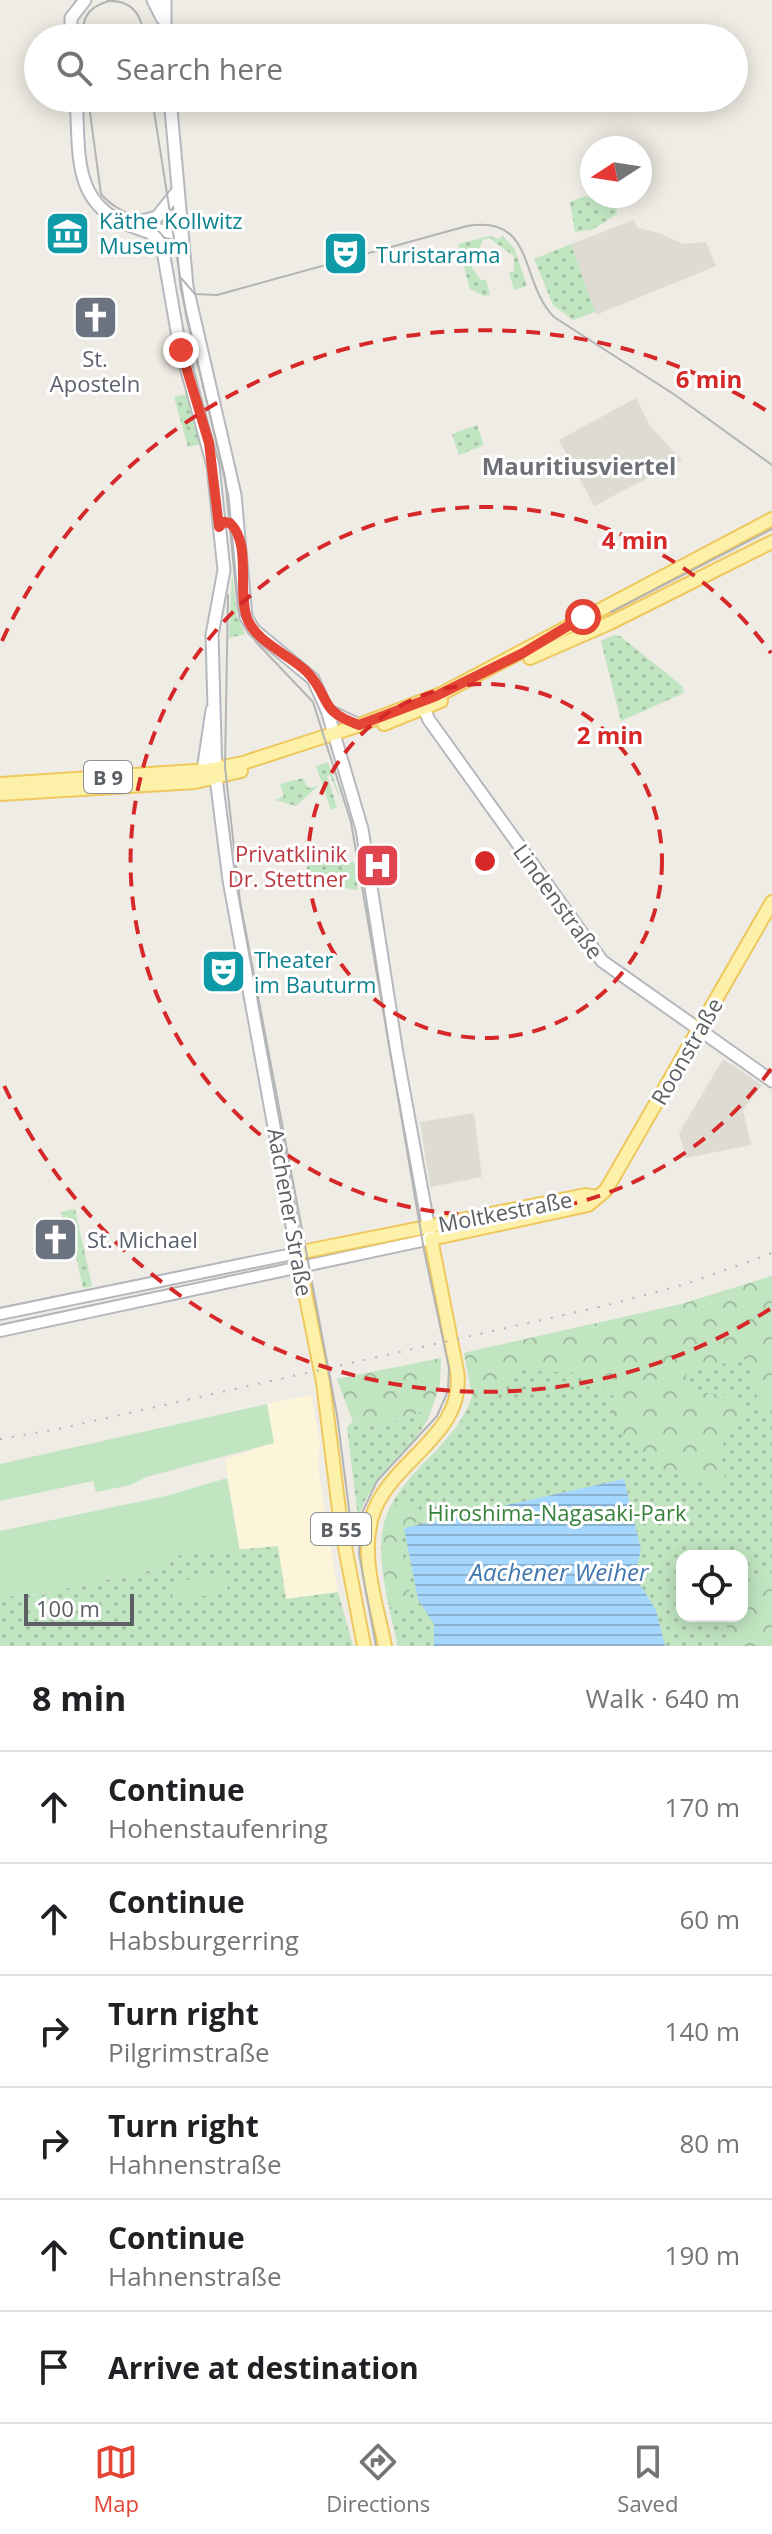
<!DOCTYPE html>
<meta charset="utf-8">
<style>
:root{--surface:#fff;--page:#f6f6f6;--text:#202124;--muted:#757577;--line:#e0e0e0;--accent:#e54333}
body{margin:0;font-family:"Open Sans",sans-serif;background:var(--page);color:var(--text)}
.controls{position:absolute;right:24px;bottom:24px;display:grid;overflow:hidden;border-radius:16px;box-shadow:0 4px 20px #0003}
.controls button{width:72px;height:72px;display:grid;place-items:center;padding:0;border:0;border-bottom:2px solid var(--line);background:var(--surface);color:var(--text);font:40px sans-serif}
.compass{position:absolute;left:580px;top:136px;width:72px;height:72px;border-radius:50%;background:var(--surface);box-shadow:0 4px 20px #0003;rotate:258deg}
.scale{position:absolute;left:24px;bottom:20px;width:110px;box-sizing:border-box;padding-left:8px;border:4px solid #5c6064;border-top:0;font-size:22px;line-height:28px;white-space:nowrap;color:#5c6064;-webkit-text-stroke:6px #fff;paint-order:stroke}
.stop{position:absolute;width:24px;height:24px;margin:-18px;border:6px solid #e54333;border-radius:50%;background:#fff}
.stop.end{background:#e54333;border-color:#fff;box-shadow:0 2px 8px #0008}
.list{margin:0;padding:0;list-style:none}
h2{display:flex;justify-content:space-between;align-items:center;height:104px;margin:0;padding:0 32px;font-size:34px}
h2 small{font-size:26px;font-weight:400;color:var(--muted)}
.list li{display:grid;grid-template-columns:52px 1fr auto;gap:24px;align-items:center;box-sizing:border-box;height:112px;padding:0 32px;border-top:2px solid var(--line)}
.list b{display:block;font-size:30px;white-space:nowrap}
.list p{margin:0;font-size:26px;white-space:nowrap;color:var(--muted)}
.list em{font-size:26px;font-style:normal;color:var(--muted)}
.icon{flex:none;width:44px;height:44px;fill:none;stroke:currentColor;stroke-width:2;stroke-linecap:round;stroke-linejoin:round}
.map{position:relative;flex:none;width:772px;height:1646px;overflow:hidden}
.search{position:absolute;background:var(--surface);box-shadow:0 4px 20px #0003;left:24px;right:24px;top:24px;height:88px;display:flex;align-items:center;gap:20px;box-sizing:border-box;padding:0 28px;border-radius:44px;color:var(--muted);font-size:30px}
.sheet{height:776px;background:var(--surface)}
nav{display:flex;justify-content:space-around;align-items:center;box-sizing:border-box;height:112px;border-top:2px solid var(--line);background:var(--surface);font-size:22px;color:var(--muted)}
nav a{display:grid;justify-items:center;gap:4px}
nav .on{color:var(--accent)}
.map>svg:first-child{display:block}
</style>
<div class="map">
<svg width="772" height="1646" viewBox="0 0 772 1646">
<defs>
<pattern id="grass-dots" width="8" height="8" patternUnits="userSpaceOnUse" patternTransform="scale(2)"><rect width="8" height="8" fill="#c1e5c1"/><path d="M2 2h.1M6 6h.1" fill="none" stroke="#a0bda0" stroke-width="1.8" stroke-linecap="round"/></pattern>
<pattern id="forest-crowns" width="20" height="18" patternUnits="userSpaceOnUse" patternTransform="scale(2)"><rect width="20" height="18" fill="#c1e5c1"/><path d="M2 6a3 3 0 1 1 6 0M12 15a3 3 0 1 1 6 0" fill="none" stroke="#a0bda0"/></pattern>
<pattern id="water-rules" width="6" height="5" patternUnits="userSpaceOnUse" patternTransform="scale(2)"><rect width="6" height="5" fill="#a5d6fd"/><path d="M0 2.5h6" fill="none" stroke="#8ab1d0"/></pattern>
</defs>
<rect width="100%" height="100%" fill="#eeece4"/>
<polygon fill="#fdf5da" points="311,1395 320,1442 318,1467 338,1592 286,1599 278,1547 240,1552 225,1460 274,1442 267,1404"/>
<g fill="#dedbd2">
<polygon points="634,220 638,228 662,234 683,244 706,242 716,266 596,315 571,244"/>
<polygon points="636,398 650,426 682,460 594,506 559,440"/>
<polygon points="723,1059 762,1085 743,1110 751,1145 686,1158 679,1133"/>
<polygon points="474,1113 482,1177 430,1187 420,1122"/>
</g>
<g fill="url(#grass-dots)" fill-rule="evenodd">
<polygon points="586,196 616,206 617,214 592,230 575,232 570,202"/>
<polygon points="502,235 514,248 527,286 514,290 509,273 514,271 514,256 489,238 483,240 472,268 481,280 486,280 490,295 484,296 470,289 458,244 489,236 500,239"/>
<polygon points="571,244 595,312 573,320 553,305 534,259"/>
<polygon points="187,394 200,444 188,447 174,397"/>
<polygon points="477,425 484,445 459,455 452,434"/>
<polygon points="232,574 237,616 245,634 229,638"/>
<polygon points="614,635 620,636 682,686 684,693 621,721 601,641"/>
<polygon points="328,762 343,806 330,775 327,776 337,807 331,810 316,766"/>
<polygon points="303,778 308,788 318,786 296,806 275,800 284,796 280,784"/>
<polygon points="340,856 346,863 354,862 358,890 306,882 307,866"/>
<polygon points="75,1209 92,1286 83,1288 70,1228 65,1229 61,1212"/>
<path d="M772 1276V1646H398C390 1610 375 1559 384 1523 398 1472 457 1446 472 1396 475 1383 467 1365 464 1353L682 1304ZM682 1556H742V1616H682Z"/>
<path d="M432 1408C420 1448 374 1468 358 1518L347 1427 353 1422 381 1426Z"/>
<polygon points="278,1546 286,1599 338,1592 353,1646 0,1646 0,1597 41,1594 170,1566 168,1556"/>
</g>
<g fill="url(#forest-crowns)">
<polygon points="772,1276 772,1402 760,1408 747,1359 686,1371 687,1390 738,1397 744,1414 729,1430 718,1456 729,1468 717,1489 653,1465 612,1422 614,1397 583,1373 513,1370 485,1402 472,1396 464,1353 682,1304"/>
<polygon points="441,1358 440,1384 432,1408 381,1426 353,1422 337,1379"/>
<path d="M418 1504 421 1521 398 1527 412 1604 390 1609C383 1575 378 1537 393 1505Z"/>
<polygon points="772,1572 772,1646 721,1646 726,1639 728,1616 742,1616 742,1596"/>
</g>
<g fill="#c1e5c1">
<polygon points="267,1404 274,1443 146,1477 131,1485 96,1492 93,1481 0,1501 0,1464"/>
<polygon points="227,1478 240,1552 169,1556 170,1566 41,1594 0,1597 0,1531 166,1496"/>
<polygon points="224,1572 228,1591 174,1602 170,1584"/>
</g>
<polygon fill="url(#water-rules)" points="624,1479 641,1549 637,1567 639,1583 656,1610 665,1646 434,1646 434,1624 418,1599 404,1528"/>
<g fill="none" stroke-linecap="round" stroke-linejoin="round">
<defs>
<g id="tertiary">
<polyline points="0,1314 297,1253"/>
<polyline points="0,1331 431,1239"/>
</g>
<g id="secondary">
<polyline points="153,0 162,18"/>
<polyline points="71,38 71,18 85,0"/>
<polyline points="165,38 165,0"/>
<path d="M76 98C80 154 71 204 131 226 144 231 156 232 162 245L178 337 213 466 224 570 212 635 216 778 229 880 297 1253"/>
<polyline points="170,98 187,287 235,495 246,617 254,630 313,679 327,710 362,829 397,1054 430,1235"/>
<polyline points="138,222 157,217 177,192"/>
<polyline points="149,227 180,235"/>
<polyline points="421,702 429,720 602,961 772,1081"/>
<polyline points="327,710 359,725"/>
<polyline points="203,771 212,710"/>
</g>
<g id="primary">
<polyline points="530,658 610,623 772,542"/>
<polyline points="384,724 441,701"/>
<polyline points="0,784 209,770 243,763 354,727 441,694 772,519"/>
<polyline points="0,794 195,782 241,771"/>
<polyline points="364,1646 341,1526 323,1382 297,1253 586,1195 597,1197"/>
<path d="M385 1646C377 1605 360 1558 372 1517 388 1461 467 1435 457 1371L431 1239 588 1205 606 1190 772 902"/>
</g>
</defs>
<use href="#tertiary" stroke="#b4b6bb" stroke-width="14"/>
<use href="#secondary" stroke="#b5b8be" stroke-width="15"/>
<use href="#primary" stroke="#eec75d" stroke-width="16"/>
<use href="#tertiary" stroke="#fff" stroke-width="10"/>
<use href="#secondary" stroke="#fff" stroke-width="11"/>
<use href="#primary" stroke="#fdf1aa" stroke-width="12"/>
<g stroke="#b3b4b4" stroke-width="2">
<path d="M107 1C128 0 140 10 143 31"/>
<path d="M83 38C81 14 92 4 115 0"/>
<path d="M88 98 101 194C122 220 159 214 171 252"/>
<polyline points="152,98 186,315 225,477 238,610 256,642 313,702 351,822 424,1250 449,1368 448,1391 437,1416 377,1481 361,1515 359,1554 376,1646"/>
<path d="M181 278 195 294 217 295 467 226C536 214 519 282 554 317L675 395 772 465"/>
<polyline points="228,595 225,767 240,901 337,1415 353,1540"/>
<polyline points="611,612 772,529"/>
</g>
<polyline stroke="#b3b4b4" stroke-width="2" stroke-dasharray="2 10" stroke-linecap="butt" points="0,1439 58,1429 608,1305 689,1283 772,1253"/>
</g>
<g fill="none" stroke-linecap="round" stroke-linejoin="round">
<path stroke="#e54333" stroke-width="10" d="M181 350 209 443 219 527 224 522 230 523C252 544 237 590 247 618 255 641 288 654 306 671 332 697 316 710 359 725L436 696 523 653 583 617"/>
</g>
<g fill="none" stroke="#d62828" stroke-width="4" stroke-dasharray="14 10">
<circle cx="485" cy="861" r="177"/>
<path d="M771 1069A354 354 0 1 1 771 653"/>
<path d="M770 1309A531 531 0 0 1 2 1081M2 641A531 531 0 0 1 770 413"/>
</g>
<defs>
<symbol id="museum-square" viewBox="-11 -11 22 22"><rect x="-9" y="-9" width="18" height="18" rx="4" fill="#0f9aa8" stroke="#fff"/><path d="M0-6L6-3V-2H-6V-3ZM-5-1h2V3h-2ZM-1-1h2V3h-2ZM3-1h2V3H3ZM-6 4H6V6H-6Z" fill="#fff"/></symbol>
<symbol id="theatre-square" viewBox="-11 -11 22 22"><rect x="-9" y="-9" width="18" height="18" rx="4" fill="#0f9aa8" stroke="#fff"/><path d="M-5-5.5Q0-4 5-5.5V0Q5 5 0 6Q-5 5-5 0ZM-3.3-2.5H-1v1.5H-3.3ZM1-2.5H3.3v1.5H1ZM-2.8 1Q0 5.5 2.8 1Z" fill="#fff"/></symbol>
<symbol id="church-square" viewBox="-11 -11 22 22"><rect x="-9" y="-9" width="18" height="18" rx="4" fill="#6b7280" stroke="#fff"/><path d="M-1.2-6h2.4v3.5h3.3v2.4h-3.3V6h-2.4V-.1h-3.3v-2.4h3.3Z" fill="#fff"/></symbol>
<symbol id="hospital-square" viewBox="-11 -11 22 22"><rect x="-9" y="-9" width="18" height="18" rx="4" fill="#e0444e" stroke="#fff"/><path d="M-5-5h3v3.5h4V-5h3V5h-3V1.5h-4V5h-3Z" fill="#fff"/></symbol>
</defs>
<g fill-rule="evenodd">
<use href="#museum-square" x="42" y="208" width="51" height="51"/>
<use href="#theatre-square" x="320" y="228" width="51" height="51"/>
<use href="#church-square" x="70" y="292" width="51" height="51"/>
<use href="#hospital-square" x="352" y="840" width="51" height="51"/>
<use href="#theatre-square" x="198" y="946" width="51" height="51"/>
<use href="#church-square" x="30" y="1214" width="51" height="51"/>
</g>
<g text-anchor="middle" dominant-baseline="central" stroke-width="6" stroke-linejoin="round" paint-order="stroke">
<g fill="#fff" stroke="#8d9092" stroke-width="2">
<rect x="84" y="761" width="48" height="32" rx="6"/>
<rect x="311" y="1513" width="60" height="32" rx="6"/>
</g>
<g font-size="20" font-weight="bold" fill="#5c6064">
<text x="108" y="777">B 9</text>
<text x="341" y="1529">B 55</text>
</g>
<g font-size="22" fill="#0d838f" stroke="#fff" text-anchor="start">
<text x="99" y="220">Käthe Kollwitz<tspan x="99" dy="25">Museum</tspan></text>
<text x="376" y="254">Turistarama</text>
<text x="254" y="959">Theater<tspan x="254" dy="25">im Bauturm</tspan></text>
</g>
<g font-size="22" fill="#5b616d" stroke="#fff">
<text x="95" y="358">St.<tspan x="95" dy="25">Aposteln</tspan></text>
<text x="87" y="1239" text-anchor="start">St. Michael</text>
</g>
<g font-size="22" fill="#be3a42" stroke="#fff" text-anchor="end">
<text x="347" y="853">Privatklinik<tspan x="347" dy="25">Dr. Stettner</tspan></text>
</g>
<g font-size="22" fill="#5c6064" stroke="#fff">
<text transform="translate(559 901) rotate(54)">Lindenstraße</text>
<text transform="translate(686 1051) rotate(-60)">Roonstraße</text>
<text transform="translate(505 1211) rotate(-11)">Moltkestraße</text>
<text transform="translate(291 1212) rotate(80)">Aachener Straße</text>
</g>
<g font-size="22" fill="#36813b" stroke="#fff">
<text x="557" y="1512">Hiroshima-Nagasaki-Park</text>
</g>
<g font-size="24" font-weight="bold" fill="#6d7176" stroke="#fff">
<text x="579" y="465">Mauritiusviertel</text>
</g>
<g font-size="24" font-style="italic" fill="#4276af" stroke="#fff">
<text x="559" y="1571">Aachener Weiher</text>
</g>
</g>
<circle cx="485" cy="861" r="12" fill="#d62828" stroke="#fff" stroke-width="4"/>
<g font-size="24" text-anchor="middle" font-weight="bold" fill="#d62828" stroke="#fff" stroke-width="6" stroke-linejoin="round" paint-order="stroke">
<text x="709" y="388">6 min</text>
<text x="635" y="549">4 min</text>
<text x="610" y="744">2 min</text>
</g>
</svg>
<div class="controls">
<button><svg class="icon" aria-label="locate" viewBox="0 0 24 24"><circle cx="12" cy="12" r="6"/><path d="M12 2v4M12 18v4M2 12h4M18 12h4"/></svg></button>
</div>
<svg class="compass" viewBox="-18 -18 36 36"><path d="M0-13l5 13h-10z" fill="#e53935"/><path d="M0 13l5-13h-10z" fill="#757577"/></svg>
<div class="scale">100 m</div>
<div class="stop" style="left:583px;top:617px"></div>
<div class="stop end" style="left:181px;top:350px"></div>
<div class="search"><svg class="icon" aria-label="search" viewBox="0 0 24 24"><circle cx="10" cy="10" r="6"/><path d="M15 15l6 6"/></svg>Search here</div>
</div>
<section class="sheet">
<h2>8 min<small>Walk · 640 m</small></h2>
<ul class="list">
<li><svg class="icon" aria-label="ahead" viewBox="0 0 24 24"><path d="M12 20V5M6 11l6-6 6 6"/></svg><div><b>Continue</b><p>Hohenstaufenring</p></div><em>170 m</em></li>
<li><svg class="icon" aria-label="ahead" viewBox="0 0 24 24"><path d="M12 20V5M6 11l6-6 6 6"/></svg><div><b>Continue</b><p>Habsburgerring</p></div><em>60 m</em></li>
<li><svg class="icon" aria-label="right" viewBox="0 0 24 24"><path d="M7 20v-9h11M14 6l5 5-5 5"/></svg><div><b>Turn right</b><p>Pilgrimstraße</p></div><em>140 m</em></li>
<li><svg class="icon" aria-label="right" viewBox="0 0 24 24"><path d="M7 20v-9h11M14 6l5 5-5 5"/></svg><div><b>Turn right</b><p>Hahnenstraße</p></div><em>80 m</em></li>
<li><svg class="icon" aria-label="ahead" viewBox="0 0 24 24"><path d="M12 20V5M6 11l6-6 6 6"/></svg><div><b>Continue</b><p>Hahnenstraße</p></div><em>190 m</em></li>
<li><svg class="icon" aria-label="arrive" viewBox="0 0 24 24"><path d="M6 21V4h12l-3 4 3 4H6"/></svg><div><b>Arrive at destination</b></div></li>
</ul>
</section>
<nav>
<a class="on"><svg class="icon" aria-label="map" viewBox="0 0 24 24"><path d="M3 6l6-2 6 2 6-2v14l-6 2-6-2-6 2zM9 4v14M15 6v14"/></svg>Map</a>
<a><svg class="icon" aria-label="directions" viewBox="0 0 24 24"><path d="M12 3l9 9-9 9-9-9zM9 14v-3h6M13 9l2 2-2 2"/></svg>Directions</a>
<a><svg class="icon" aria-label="saved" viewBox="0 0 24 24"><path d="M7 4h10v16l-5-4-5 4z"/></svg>Saved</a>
</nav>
